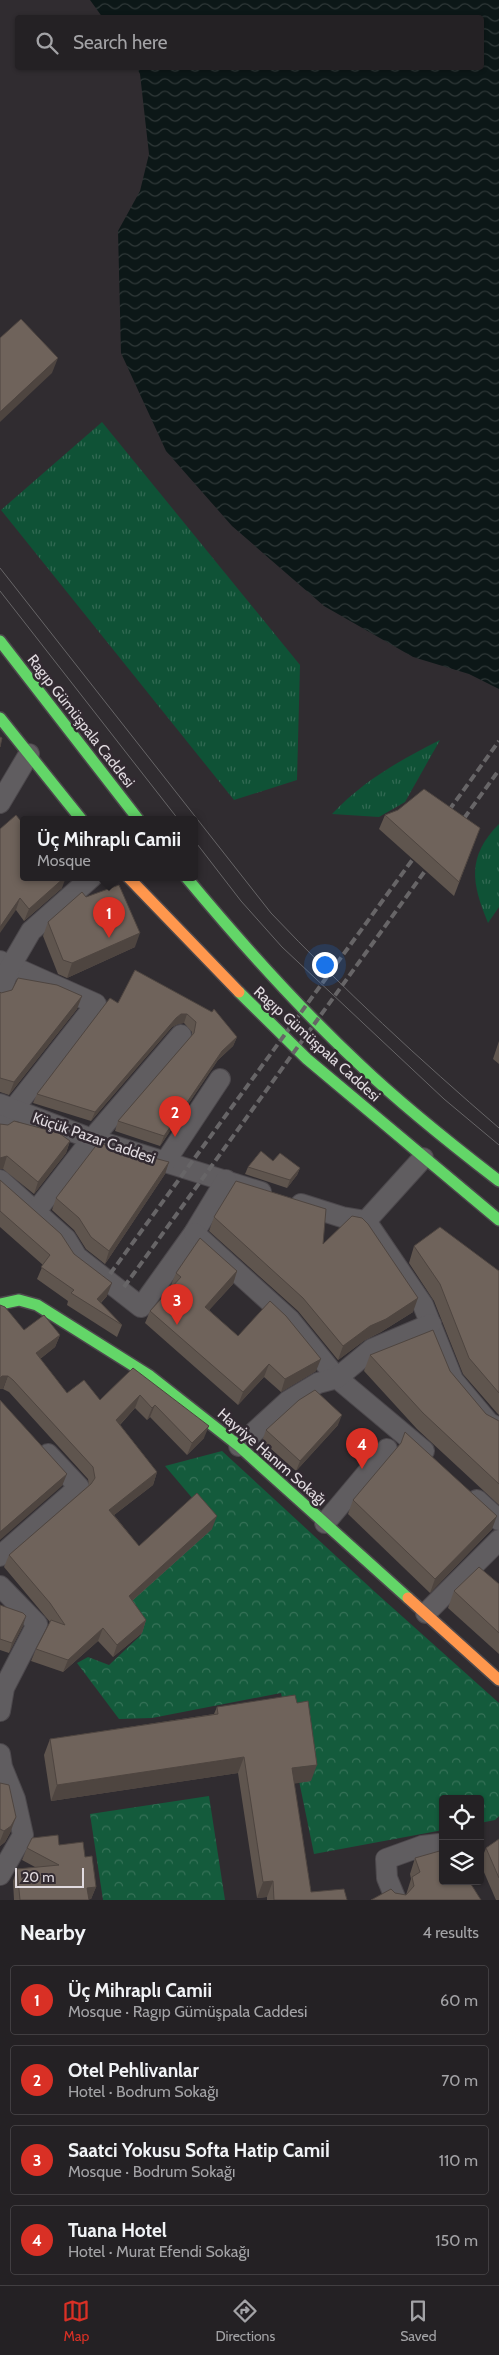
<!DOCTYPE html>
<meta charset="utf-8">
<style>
:root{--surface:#242124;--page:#2c292c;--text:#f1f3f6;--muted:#a3a3a6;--line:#413e41;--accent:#d93025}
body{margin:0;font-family:Cabin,sans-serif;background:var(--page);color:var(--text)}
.controls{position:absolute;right:15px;bottom:15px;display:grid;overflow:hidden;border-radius:5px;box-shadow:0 1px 4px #0004}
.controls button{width:45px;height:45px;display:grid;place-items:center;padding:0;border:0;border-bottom:1px solid var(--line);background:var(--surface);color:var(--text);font:25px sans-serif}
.scale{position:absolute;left:15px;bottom:12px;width:69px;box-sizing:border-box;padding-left:5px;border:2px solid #e1dbe0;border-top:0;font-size:14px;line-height:18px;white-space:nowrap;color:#e1dbe0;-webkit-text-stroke:4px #322a31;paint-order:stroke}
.you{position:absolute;left:324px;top:964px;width:18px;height:18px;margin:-12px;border:4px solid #fff;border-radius:50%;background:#1a73e8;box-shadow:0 0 0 8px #1a73e833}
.badge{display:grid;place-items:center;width:32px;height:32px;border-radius:50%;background:var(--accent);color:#fff;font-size:16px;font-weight:700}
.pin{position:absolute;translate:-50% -41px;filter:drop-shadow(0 1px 2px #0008)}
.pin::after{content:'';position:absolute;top:26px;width:18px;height:15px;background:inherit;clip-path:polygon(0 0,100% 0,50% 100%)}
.popup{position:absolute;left:20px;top:816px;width:178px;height:65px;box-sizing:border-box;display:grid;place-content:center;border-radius:5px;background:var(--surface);filter:drop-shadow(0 1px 4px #0005);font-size:16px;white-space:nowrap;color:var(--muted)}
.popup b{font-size:19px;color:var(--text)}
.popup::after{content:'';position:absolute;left:50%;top:100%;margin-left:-10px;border:10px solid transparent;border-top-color:var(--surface)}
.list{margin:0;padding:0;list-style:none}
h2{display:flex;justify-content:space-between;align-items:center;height:65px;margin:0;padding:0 20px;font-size:21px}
h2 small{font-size:16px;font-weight:400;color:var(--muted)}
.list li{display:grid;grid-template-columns:32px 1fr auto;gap:15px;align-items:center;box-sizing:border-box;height:70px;margin:0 10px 10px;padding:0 10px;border:1px solid var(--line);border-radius:5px}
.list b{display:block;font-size:19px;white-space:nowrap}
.list p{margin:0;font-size:16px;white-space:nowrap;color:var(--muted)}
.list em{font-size:16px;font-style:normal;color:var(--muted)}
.icon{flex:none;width:28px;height:28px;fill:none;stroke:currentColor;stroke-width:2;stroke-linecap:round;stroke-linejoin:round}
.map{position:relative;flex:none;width:499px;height:1900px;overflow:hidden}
.search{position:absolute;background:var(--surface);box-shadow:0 1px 4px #0004;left:15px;right:15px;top:15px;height:55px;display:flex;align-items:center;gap:12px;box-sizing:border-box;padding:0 18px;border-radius:5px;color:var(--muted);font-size:19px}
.sheet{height:385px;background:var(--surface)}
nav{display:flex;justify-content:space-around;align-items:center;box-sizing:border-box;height:70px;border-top:1px solid var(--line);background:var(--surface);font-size:14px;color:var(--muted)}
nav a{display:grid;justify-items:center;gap:2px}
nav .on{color:var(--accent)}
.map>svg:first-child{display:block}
</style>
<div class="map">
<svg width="499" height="1900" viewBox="0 0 499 1900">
<defs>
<pattern id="grass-tufts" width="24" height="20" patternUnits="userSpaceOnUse" patternTransform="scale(1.25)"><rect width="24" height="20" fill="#0f5236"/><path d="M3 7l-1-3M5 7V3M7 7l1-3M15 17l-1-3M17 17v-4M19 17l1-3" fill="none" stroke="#326a53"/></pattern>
<pattern id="forest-crowns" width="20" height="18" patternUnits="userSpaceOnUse" patternTransform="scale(1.25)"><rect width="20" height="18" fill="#145b3c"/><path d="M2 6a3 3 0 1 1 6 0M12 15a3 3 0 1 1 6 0" fill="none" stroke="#367258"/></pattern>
<pattern id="water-waves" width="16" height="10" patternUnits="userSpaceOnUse" patternTransform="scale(1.25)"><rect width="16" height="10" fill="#0c1717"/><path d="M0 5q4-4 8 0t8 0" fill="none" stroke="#2f3838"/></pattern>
</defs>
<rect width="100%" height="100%" fill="#302c30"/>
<g fill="url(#grass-tufts)">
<polygon points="102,422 300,665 297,780 234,800 1,510"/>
<path d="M440 740 405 802 379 817 332 814C363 781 400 760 440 740Z"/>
<path d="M499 824V907L488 923C472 884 466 857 499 824Z"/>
</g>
<g fill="url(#forest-crowns)">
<polygon points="222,1451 375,1592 499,1703 499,1816 495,1820 480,1823 480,1799 443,1799 443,1830 314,1854 281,1693 152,1718 119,1719 77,1663 88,1657 109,1665 141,1635 129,1602 193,1499 165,1466"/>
<polygon points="209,1796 225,1900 103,1900 90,1814"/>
</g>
<polygon fill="url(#water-waves)" points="90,0 499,0 499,689 469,674 413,657 324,606 232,526 166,451 121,353 118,231 140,191 149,154 140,74 137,68 482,68 482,18 103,18"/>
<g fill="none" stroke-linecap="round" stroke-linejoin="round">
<defs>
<g id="street">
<polyline points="0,803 29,754"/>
<polyline points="0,961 96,1004 0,1126"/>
<polyline points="0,994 10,967 31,931 92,877"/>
<polyline points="0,1104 92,1139 261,1192"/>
<polyline points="165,1162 220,1079"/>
<polyline points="0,1180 66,1239 77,1257 141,1307 194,1233 226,1180"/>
<polyline points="301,1204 342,1217 366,1221"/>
<polyline points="36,1211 92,1139 181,1035"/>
<polyline points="366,1221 423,1305 453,1380 489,1423 499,1428"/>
<polyline points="366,1221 423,1158"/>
<polyline points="194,1233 290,1320 337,1378 424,1451"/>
<polyline points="239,1446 288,1401 318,1383 337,1378 372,1349 431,1324"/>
<polyline points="477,1500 499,1520"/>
<polyline points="325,1523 387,1449"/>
<polyline points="0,1556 79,1487 48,1454"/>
<polyline points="0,1586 37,1624 4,1688 0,1711"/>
<polyline points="426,1613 499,1540"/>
<polyline points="0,1754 2,1767 15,1799 23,1835 0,1875"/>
<polyline points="396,1900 387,1878 386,1859 422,1846 439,1844 443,1847"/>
</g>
<g id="fast">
<polyline points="0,641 138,819"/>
<polyline points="0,718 81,819"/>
<path d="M186 877C240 942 297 1006 359 1064 403 1106 451 1144 499 1181"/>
<polyline points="239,992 307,1059 499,1220"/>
<polyline points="0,1304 19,1300 37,1305 150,1376 239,1446 408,1598"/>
</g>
<g id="slow">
<polyline points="128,877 239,992"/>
<polyline points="408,1598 499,1680"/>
</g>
</defs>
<use href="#street" stroke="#4c484c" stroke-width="22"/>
<use href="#fast" stroke="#4c484c" stroke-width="14"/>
<use href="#slow" stroke="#4c484c" stroke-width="14"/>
<use href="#street" stroke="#605d60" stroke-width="20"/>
<use href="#fast" stroke="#63d668" stroke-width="11"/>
<use href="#slow" stroke="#ff974d" stroke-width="11"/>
<g stroke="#676567" stroke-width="1">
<path d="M0 568 271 913C343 989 420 1060 499 1128"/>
<polyline points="0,591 178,819"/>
<polyline points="194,840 241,901 282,947 444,1099 499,1145"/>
</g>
<g stroke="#676567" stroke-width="4" stroke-dasharray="8 4" stroke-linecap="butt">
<polyline points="442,820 499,741"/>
<polyline points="457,828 499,770"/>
<polyline points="110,1274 421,848"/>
<polyline points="124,1287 433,860"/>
</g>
</g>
<g fill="#5f554e">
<polygon points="385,815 480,828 454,896 379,829"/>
<polygon points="0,829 62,888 24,921 16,910"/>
<polygon points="86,897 135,947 67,978 58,974 43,936 48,922"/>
<polygon points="135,970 237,1037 233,1046 218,1060 160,1146 115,1131 118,1121 192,1035 192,1032 184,1023 178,1024 172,1027 91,1121 33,1103 37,1094 118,1003"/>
<polygon points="0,992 1,993 82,996 77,1009 9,1095 0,1092"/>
<polygon points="499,1041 499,1064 493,1059"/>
<polygon points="0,1124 70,1141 66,1153 34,1194 3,1169"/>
<polygon points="273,1161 300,1168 297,1175 287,1188 245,1174 248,1167"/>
<polygon points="169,1162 165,1174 105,1264 86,1249 74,1230 52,1210 56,1198"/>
<polygon points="0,1180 74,1254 107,1296 101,1303 122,1325 117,1337 67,1305 68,1301 37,1279 43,1265 0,1227"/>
<polygon points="214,1217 323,1244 413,1312 381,1332 365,1340 338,1360 298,1311 209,1231"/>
<polygon points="414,1246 499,1271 499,1415 497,1413 463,1374 434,1301 409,1263"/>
<polygon points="237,1271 233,1284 209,1310 238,1336 316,1371 281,1392 264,1377 238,1405 145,1323 150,1311 173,1286 171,1285 176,1273"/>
<polygon points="24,1330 60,1335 55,1347 40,1359 67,1393 100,1400 133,1368 204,1438 187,1455 150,1417 147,1420 135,1408 120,1425 157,1472 153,1485 114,1515 139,1546 212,1529 132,1601 146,1620 142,1633 113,1657 98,1641 63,1672 31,1661 36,1649 50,1622 4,1567 9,1555 89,1485 88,1479 9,1392 3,1389"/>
<polygon points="370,1355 450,1371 486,1414 499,1421 499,1505 417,1429 364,1371"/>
<polygon points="338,1425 296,1471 262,1441 266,1430"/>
<polygon points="353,1500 492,1529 430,1593 348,1514"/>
<polygon points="499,1584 499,1654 448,1608 454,1591"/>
<polygon points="0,1605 23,1626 9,1653 0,1650"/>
<polygon points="217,1707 311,1781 294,1783 311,1892 347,1900 267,1900 267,1897 257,1898 238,1773 51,1801 44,1755 50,1739 214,1714"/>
<polygon points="0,1783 16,1817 10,1833 5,1842 0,1846"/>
<polygon points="499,1839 499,1900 496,1900 480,1863 486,1848"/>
<polygon points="59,1845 85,1857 96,1887 91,1899 88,1899 89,1900 14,1900 13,1881 17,1869 35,1867 22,1860 27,1848"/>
<polygon points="415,1858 481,1900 371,1900 395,1893 406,1895 411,1879 410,1874"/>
</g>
<g fill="#4e4540">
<polygon points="58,358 52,373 0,422 0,412"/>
<polygon points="65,877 66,877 62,888 24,921 29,909"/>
<polygon points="20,898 16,910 0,933 0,927"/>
<polygon points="140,933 135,947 67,978 72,963"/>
<polygon points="82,996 77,1009 9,1095 14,1082"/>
<polygon points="181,1014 187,1014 184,1023 178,1024 172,1027 91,1121 95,1112 176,1018"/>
<polygon points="237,1037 233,1046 218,1060 160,1146 164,1136 222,1051"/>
<polygon points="70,1141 66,1153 34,1194 38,1182"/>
<polygon points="7,1156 3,1169 0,1169 0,1158"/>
<polygon points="169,1162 165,1174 105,1264 109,1251"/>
<polygon points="300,1168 297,1175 287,1188 290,1180"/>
<polygon points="237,1271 233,1284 201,1319 205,1307"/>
<polygon points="112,1283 107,1296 95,1308 97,1299"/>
<polygon points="418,1298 413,1312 381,1332 365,1340 338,1360 343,1346 370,1326"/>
<polygon points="60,1335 55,1347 31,1366 36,1353"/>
<polygon points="321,1359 316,1371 281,1392 285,1379"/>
<polygon points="269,1364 264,1377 238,1405 243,1392"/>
<polygon points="2,1376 8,1376 3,1389 0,1389 0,1378"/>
<polygon points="140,1395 135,1408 112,1433 116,1420"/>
<polygon points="155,1405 150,1417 147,1420 152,1408"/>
<polygon points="342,1415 338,1425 296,1471 300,1461"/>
<polygon points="209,1426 204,1438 187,1455 192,1443"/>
<polygon points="157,1472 153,1485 105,1522 109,1510"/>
<polygon points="67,1474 62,1486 0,1540 0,1532"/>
<polygon points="217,1516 212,1529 124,1608 129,1596"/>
<polygon points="497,1516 492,1529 430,1593 435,1579"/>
<polygon points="26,1616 23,1626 9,1653 12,1643"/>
<polygon points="146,1620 142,1633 113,1657 117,1645"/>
<polygon points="103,1628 98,1641 63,1672 68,1660"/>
<polygon points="244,1757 238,1773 51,1801 57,1785"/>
<polygon points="317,1765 311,1781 286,1785 292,1768"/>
<polygon points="16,1817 10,1833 5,1842 0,1846 0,1841 4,1831"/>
<polygon points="273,1881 267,1897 257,1898 263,1882"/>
<polygon points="96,1887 91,1899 83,1900 87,1888"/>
</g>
<g fill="#6f635b" stroke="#4e4540">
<polygon points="21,319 58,358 0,412 0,338"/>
<polygon points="0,737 2,738 0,747"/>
<polygon points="424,789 480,828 459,882 385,815 398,810"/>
<polygon points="16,815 24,825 24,877 65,877 29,909 20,898 0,927 0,829"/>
<polygon points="119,885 140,933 72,963 63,960 48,922 82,892 86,897"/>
<polygon points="135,970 212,1012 214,1009 237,1037 222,1051 164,1136 118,1121 194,1033 196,1022 187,1014 181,1014 176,1018 95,1112 37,1094 110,998 118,1003"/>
<polygon points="18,978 57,985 82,996 14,1082 0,1078 0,992 1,993 12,990"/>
<polygon points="14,1121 59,1133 70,1141 38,1182 7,1156 0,1158 0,1124 8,1125"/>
<polygon points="98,1143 169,1162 109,1251 91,1237 79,1218 56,1198"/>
<polygon points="261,1151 273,1161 280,1153 300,1168 290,1180 248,1167"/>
<polygon points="0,1180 61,1234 74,1254 112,1283 97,1299 122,1325 71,1293 74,1290 41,1267 50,1255 0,1211"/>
<polygon points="236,1181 326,1209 323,1244 352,1216 362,1218 368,1224 418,1298 386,1319 370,1326 343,1346 303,1298 214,1217"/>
<polygon points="440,1227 499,1271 499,1393 469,1358 440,1284 414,1246"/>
<polygon points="200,1238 237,1271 205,1307 238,1336 270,1301 286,1316 321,1359 285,1379 269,1364 243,1392 150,1311 181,1277 176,1273"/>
<polygon points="0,1305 5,1307 24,1330 44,1315 60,1335 36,1353 67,1393 84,1380 100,1400 133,1368 209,1426 192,1443 155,1405 152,1408 140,1395 116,1420 157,1472 109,1510 139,1546 197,1493 217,1516 129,1596 146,1620 117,1645 103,1628 68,1660 36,1649 51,1620 65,1625 50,1603 9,1555 91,1484 95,1478 93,1467 13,1380 8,1376 2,1376 0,1378"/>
<polygon points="433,1330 450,1371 486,1414 499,1421 499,1484 423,1413 370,1355"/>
<polygon points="315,1390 342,1415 300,1461 266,1430 299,1400"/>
<polygon points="0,1400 67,1474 0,1532"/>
<polygon points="405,1432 497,1516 435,1579 353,1500 401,1443"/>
<polygon points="479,1567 499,1584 499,1633 454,1591"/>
<polygon points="0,1605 23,1613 26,1616 12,1643 0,1639"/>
<polygon points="295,1695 297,1703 308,1701 317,1765 292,1768 311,1892 344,1889 347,1900 274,1900 273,1881 263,1882 244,1757 57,1785 50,1739 218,1714 217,1707"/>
<polygon points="0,1783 9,1785 16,1817 11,1826 4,1831 0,1829"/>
<polygon points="58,1835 59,1845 83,1842 85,1857 92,1856 96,1887 87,1888 89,1900 20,1900 17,1869 59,1865 27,1848 32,1838"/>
<polygon points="499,1839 499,1878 486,1848"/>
<polygon points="443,1850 443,1881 469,1881 481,1900 371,1900 391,1889 395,1893 406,1895 414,1886 412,1877 420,1872 415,1858"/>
</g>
<g text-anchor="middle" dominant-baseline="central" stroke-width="5" stroke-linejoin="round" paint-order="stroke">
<g font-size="15" fill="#e1dbe0" stroke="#322a31">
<text transform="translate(81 721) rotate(52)">Ragıp Gümüşpala Caddesi</text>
<text transform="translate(317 1044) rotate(42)">Ragıp Gümüşpala Caddesi</text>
<text transform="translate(94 1138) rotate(19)">Küçük Pazar Caddesi</text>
<text transform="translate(272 1457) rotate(41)">Hayriye Hanım Sokağı</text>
</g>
</g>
</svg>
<div class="controls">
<button><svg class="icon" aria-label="locate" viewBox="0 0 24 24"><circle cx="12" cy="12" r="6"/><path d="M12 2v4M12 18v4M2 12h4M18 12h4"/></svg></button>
<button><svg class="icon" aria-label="layers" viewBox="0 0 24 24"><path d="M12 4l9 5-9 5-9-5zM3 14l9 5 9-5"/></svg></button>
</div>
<div class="scale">20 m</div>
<div class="you"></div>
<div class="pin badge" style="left:109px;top:938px">1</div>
<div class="popup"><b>Üç Mihraplı Camii</b>Mosque</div>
<div class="pin badge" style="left:175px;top:1137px">2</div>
<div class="pin badge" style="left:177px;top:1325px">3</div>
<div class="pin badge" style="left:362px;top:1469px">4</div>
<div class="search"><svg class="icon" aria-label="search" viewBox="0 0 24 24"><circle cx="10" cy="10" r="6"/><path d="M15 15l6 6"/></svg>Search here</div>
</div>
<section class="sheet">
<h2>Nearby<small>4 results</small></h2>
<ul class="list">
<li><span class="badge">1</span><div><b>Üç Mihraplı Camii</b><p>Mosque · Ragıp Gümüşpala Caddesi</p></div><em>60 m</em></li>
<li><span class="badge">2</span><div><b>Otel Pehlivanlar</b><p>Hotel · Bodrum Sokağı</p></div><em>70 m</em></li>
<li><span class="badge">3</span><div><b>Saatci Yokusu Softa Hatip Camiİ</b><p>Mosque · Bodrum Sokağı</p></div><em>110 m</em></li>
<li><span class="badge">4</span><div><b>Tuana Hotel</b><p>Hotel · Murat Efendi Sokağı</p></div><em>150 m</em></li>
</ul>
</section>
<nav>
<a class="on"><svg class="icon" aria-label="map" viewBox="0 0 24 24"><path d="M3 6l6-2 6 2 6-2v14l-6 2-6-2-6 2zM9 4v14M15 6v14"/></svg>Map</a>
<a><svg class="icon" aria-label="directions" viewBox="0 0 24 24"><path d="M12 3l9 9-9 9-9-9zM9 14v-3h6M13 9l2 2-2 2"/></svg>Directions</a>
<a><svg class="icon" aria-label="saved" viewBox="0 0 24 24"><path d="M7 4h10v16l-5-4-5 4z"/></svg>Saved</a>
</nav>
